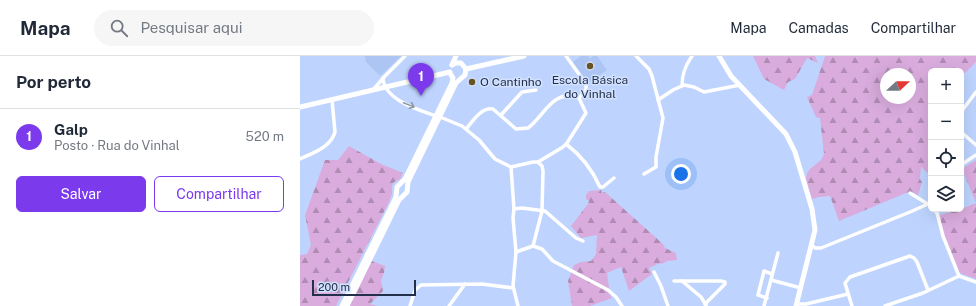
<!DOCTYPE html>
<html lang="pt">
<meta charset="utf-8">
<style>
:root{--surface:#fff;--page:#f6f6f7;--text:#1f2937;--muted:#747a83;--line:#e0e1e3;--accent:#7c3aed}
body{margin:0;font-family:"Public Sans",sans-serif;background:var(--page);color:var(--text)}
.controls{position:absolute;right:12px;top:12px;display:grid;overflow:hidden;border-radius:6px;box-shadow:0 4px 16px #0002}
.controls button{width:36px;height:36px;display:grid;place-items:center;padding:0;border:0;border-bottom:1px solid var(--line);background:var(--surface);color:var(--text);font:20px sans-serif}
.compass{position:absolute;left:580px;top:12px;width:36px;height:36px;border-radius:50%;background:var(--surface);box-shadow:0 4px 16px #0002;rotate:68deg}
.scale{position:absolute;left:12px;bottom:10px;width:104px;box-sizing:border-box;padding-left:4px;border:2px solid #22304b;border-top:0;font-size:11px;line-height:14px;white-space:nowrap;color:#22304b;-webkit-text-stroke:3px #d2e1fe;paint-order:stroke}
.you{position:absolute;left:381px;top:118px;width:14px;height:14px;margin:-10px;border:3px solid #fff;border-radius:50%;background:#1a73e8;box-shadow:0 0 0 6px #1a73e833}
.badge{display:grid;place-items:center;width:26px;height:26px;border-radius:50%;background:var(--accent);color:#fff;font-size:13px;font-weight:700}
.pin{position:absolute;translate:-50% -33px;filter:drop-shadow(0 1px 2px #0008)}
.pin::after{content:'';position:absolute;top:21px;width:14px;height:12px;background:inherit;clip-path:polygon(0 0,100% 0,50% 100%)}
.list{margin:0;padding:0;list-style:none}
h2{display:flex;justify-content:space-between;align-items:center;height:52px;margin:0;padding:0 16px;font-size:17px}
h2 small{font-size:13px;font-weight:400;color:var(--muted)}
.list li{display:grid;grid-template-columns:26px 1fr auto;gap:12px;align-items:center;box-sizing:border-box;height:56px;padding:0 16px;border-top:1px solid var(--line)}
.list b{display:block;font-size:15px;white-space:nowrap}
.list p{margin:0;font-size:13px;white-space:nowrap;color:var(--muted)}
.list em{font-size:13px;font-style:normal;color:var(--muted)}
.actions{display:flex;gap:8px;padding:12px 16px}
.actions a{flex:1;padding:9px 0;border:1px solid var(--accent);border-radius:6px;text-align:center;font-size:14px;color:var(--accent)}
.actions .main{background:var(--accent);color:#fff}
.icon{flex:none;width:22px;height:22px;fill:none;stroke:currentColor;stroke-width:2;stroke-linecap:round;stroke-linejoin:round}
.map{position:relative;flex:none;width:676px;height:250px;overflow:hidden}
header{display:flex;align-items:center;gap:24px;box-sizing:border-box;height:56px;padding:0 20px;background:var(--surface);border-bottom:1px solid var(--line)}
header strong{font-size:19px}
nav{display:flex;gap:22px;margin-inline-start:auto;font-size:14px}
.search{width:280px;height:36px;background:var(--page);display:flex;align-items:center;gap:10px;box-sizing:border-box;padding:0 14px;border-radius:22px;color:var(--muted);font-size:15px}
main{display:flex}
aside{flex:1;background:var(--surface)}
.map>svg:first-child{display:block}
</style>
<header>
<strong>Mapa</strong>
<div class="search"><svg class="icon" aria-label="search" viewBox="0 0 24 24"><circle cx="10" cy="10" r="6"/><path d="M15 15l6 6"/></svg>Pesquisar aqui</div>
<nav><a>Mapa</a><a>Camadas</a><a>Compartilhar</a></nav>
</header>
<main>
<aside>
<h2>Por perto<small></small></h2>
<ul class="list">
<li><span class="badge">1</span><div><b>Galp</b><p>Posto · Rua do Vinhal</p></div><em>520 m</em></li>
</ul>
<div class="actions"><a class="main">Salvar</a><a>Compartilhar</a></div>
</aside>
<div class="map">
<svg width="676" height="250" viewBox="0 0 676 250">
<defs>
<pattern id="forest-firs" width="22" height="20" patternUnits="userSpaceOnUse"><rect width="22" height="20" fill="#d9acdd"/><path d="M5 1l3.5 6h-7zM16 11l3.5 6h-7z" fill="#b08cb5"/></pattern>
</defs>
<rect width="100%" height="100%" fill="#bed4fe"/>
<g fill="#adc5f2">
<polygon points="65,0 101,0 80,20 66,6"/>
<polygon points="281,0 288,0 290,3 293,0 297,0 307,14 288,27 273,6"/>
</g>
<g fill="url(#forest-firs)" fill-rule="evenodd">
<polygon points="453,0 515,0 518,7 507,2 495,23 488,26 484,34 464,23"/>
<path d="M525 0H676V6L661 21V15H631V120L621 111 620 123 622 126 618 139 611 136 606 137 539 165 530 140 519 141 512 143 506 123 507 117 510 113 521 104 524 98 520 62 516 61 507 41 512 39ZM586 18H610V42H586Z"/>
<polygon points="49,90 81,108 103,117 100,123 93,127 92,131 92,138 89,146 36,250 0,250 0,199 7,198 11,189 5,159 25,104 38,104"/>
<polygon points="676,104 676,223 662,218 659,216 640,169 640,159 661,153 676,147 662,113"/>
<polygon points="301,134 302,137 305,136 363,188 365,192 376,197 377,204 367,205 362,208 360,207 349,212 352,218 329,235 321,211 307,217 310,239 312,242 290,250 272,250 268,225 274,209 281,206 291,205 296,198 297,179 281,182 271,170 288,148 289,145 286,143 286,139 289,135"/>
<polygon points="72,205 85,210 84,217 81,224 83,235 70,248 77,250 49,250"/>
</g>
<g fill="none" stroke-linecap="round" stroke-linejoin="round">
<g stroke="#fff" stroke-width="3.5">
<polyline points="266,0 286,28 286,33 279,42"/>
<polyline points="336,0 349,13 352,20 363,62 356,101 356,111 344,118"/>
<path d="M83 22C84 44 119 54 136 60"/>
<path d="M382 30C382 18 385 10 392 0"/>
<polyline points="73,34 85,20 105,0"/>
<polyline points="358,44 373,34 384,29 394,31 404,36 440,29"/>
<polyline points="661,56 676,36"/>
<polyline points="201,59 222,36 236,34"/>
<polyline points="140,61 162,70 179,84 195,103 211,111 214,153 213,162 216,196 213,230 218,250"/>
<path d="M166 73C173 65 181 51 193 53L216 73 228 72C245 59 253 32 279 42"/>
<polyline points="661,76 676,89"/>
<path d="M266 88C282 100 292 113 300 131H303L314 122"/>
<path d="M0 103C13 97 31 91 35 76L32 44"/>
<polyline points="661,109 676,99"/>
<polyline points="211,111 233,106 238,106 263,91 267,87 286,57 279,42"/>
<polyline points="610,137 631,150"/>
<polyline points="214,153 222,152 245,155 276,182 283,185"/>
<polyline points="633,153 637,157 643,180 659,220"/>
<polyline points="512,189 515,192 521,192 610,156 628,148 631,144"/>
<polyline points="233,190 242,155 243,115 242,110 238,106"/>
<polyline points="216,196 233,190 242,193 253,205 308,234 316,241 322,250"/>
<polyline points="354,216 361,230 368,250"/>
<polyline points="471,224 501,232"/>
<polyline points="374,225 421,225 425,226 425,228 405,248"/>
<polyline points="382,225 401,241 406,249"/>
<polyline points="467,242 458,239 464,215 472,218"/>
<polyline points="497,248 506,248 548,238"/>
<polyline points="110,250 115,234 121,229 182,228 213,232"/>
<polyline points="149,250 165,228"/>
<polyline points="464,250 478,197"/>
<polyline points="552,250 545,227 550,221 610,200 614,202 617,206 628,234"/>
<polyline points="585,250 623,237 659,220 676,226"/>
</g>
<g stroke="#fff" stroke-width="5">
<polyline points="419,0 431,20 486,78 495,96 512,153 515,174 496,250"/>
<polyline points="152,9 156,0"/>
<polyline points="166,13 224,0"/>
<polyline points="0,51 150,16"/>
<polyline points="42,250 96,141 97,131 105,123 152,27 153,22 151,19"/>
<polyline points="47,250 99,144 107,136 108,126 156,27 165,19 166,13 161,7 156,7 152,9"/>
</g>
</g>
<defs><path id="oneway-shaft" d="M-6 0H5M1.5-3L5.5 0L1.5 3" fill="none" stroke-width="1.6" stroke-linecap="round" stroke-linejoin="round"/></defs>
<use stroke="#9098a5" href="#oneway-shaft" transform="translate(109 49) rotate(22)"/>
<g fill="#695222" stroke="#d2e1fe" stroke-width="1.5">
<circle cx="290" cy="10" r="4"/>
<circle cx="172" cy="26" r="4"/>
</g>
<g text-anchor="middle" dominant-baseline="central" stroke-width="3" stroke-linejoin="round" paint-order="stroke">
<g font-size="12" fill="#22304b" stroke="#d2e1fe">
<text x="290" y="24">Escola Básica<tspan x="290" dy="14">do Vinhal</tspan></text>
<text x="180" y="26" text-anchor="start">O Cantinho</text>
</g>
</g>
</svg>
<div class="controls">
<button>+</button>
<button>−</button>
<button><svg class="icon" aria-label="locate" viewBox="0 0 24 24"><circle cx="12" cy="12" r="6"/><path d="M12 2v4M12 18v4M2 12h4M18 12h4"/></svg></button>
<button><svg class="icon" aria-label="layers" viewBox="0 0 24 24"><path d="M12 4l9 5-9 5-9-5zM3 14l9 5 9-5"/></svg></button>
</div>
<svg class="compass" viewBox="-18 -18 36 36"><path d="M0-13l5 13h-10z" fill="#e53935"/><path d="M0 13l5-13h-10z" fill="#747a83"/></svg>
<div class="scale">200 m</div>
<div class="you"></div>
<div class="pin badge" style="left:121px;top:40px">1</div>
</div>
</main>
